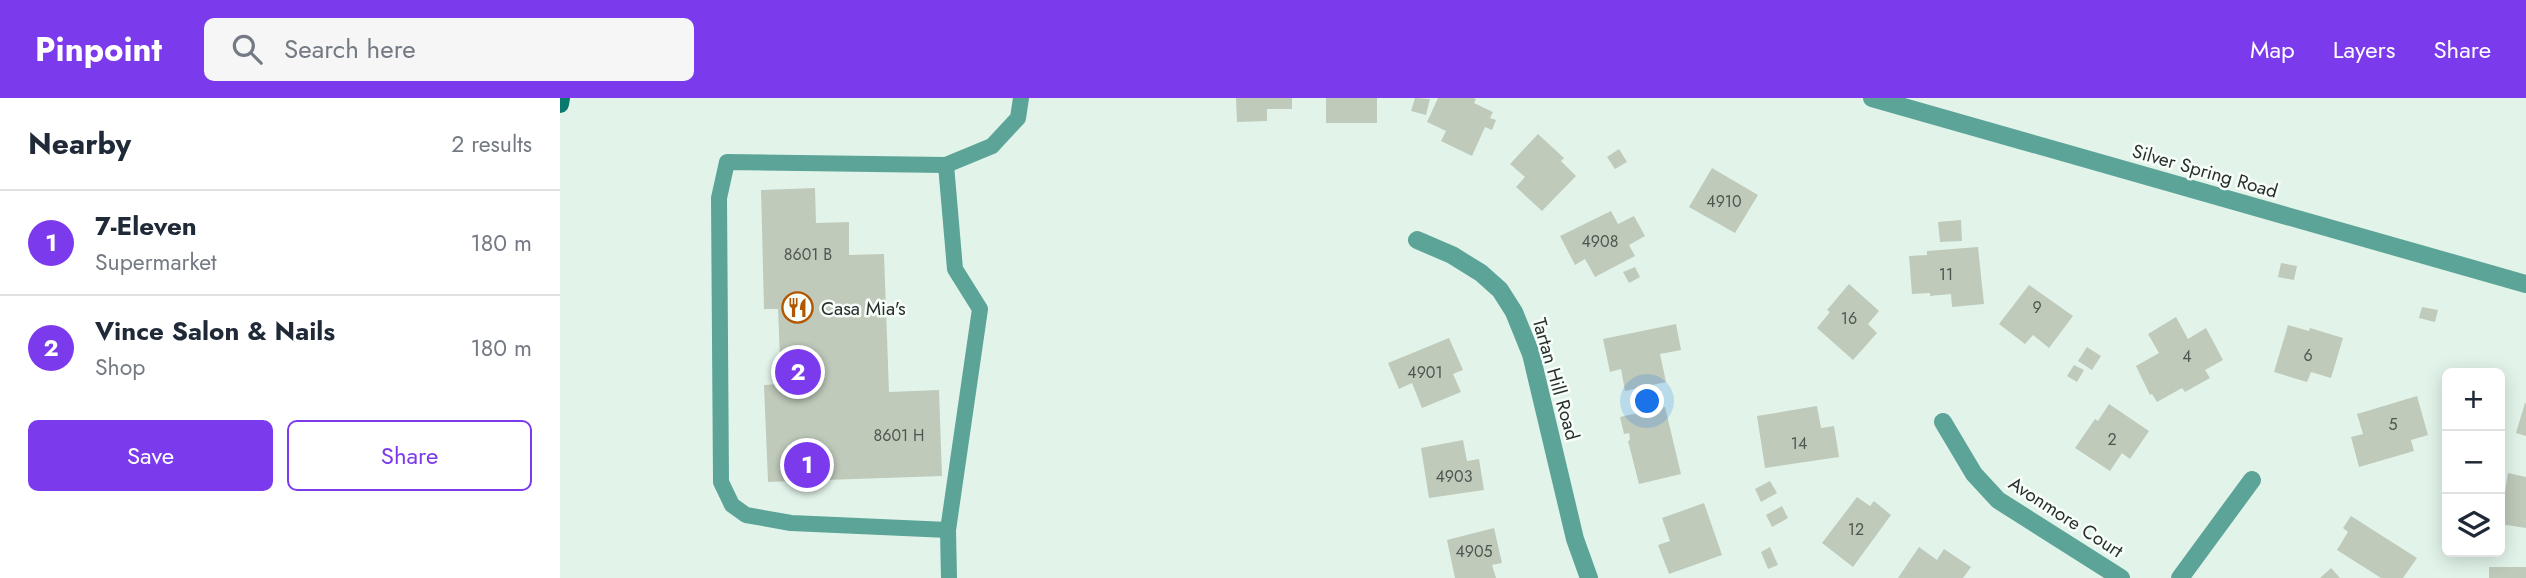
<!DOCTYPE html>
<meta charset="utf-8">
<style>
:root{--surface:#fff;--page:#f6f6f7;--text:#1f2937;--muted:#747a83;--line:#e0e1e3;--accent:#7c3aed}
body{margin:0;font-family:Jost,sans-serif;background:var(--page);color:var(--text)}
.controls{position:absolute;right:21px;bottom:21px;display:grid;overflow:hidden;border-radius:10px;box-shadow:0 4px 18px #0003}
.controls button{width:63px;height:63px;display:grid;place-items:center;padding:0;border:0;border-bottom:2px solid var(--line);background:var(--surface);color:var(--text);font:35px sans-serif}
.you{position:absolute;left:1088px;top:304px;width:24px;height:24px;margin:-18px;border:5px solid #fff;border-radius:50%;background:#1a73e8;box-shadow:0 0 0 10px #1a73e833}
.badge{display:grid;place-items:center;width:46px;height:46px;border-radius:50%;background:var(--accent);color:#fff;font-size:23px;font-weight:700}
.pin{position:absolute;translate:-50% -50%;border:4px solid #fff;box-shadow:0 2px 7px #0006}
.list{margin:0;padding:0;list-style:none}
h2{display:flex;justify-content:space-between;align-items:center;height:91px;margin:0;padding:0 28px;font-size:30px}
h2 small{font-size:23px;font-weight:400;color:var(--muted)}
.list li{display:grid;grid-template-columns:46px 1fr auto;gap:21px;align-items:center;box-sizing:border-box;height:105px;padding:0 28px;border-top:2px solid var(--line)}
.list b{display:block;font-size:26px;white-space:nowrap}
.list p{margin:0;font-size:23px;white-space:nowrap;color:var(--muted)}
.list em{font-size:23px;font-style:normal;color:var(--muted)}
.actions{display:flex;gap:14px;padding:21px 28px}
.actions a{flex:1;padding:16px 0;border:2px solid var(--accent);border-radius:10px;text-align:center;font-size:24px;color:var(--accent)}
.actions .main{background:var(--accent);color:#fff}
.icon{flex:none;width:38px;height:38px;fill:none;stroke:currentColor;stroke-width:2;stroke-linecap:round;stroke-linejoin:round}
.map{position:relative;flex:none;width:1966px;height:480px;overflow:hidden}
header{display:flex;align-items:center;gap:42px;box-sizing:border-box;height:98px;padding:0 35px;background:var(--accent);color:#fff}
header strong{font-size:33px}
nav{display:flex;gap:38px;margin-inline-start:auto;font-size:24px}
.search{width:490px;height:63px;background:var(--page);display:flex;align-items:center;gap:18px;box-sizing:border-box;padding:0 24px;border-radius:10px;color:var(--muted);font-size:26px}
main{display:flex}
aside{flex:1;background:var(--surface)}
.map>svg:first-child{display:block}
</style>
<header>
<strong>Pinpoint</strong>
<div class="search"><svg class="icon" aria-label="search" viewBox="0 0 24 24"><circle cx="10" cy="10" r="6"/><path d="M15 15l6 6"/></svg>Search here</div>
<nav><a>Map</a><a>Layers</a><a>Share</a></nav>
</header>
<main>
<aside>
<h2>Nearby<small>2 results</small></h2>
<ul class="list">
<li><span class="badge">1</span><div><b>7-Eleven</b><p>Supermarket</p></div><em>180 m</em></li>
<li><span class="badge">2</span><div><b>Vince Salon &amp; Nails</b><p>Shop</p></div><em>180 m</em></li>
</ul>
<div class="actions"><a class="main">Save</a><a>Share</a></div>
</aside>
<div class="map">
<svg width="1966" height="480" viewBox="0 0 1966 480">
<rect width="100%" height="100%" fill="#e2f4ea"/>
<g fill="#bfcabb">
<polygon points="676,0 732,0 732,11 707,11 707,23 677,24"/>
<rect x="766" y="0" width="51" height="25"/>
<polygon points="855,0 870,1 866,17 851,13"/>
<polygon points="878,0 913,0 916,1 914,5 933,14 930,20 936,22 932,32 925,29 912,58 881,43 886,33 867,24"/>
<polygon points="978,36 1004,60 1001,63 1016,78 982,113 956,89 965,79 950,66"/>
<polygon points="1059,51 1067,64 1055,71 1047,59"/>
<polygon points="1152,70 1198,97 1175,135 1129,109"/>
<polygon points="255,90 256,125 289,124 289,157 324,156 329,294 379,292 382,378 208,384 204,287 221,286 218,211 204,211 201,92"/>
<polygon points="1051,113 1058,126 1074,118 1085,138 1069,147 1075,158 1035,179 1025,161 1015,167 1000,138"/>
<polygon points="1401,122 1402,143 1380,144 1378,124"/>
<polygon points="1418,149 1424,206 1392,209 1391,196 1370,198 1370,195 1352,196 1349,158 1367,157 1367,153"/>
<polygon points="1721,165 1737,168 1734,182 1718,179"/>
<polygon points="1075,169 1080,179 1069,185 1063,174"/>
<polygon points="1289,186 1319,213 1308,226 1317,235 1293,262 1257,230 1270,214 1267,212"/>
<polygon points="1469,187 1513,218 1489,250 1473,237 1465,246 1439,226"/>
<polygon points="1862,209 1878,212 1875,224 1859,220"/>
<polygon points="1616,219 1628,241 1646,230 1663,262 1645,272 1650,280 1625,294 1622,290 1597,304 1592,296 1590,297 1576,268 1599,255 1588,236"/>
<polygon points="1116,226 1121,252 1100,256 1106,284 1065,293 1061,271 1050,274 1043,241"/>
<polygon points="1728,227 1749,233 1750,230 1783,240 1771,280 1751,274 1747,284 1714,274"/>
<polygon points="889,240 903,272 893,276 901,294 862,310 852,285 839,291 828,265"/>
<polygon points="1527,249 1541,258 1532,272 1518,263"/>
<polygon points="1514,267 1524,272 1517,284 1507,278"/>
<polygon points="1857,298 1868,337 1851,342 1854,353 1799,369 1791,339 1803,336 1797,316"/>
<polygon points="1965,305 1966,306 1966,338 1956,335"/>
<polygon points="1549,306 1589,333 1570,361 1562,355 1550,373 1515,350 1535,321 1538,323"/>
<polygon points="1257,308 1261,330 1274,328 1279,359 1205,370 1197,318"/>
<polygon points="1105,309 1121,376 1079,386 1068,343 1070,342 1069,335 1064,336 1060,319"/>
<polygon points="903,342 907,363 919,361 924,392 869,400 861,350"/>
<polygon points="1948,375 1966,379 1966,430 1940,426"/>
<polygon points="1210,383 1217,395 1201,404 1195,391"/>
<polygon points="1297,399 1310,408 1314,403 1331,417 1293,469 1262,445"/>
<polygon points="1144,405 1162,457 1109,476 1098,447 1110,443 1102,420"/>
<polygon points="1222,408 1228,420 1212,429 1206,417"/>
<polygon points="1791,418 1857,460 1843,480 1821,480 1777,452 1788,434 1783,430"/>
<polygon points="934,430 942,465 932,467 936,480 895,480 887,442"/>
<polygon points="1210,449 1218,467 1208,471 1201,454"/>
<polygon points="1359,449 1377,462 1384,451 1411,469 1403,480 1338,480"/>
<rect x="1929" y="469" width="37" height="11"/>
<polygon points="1771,470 1780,480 1760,480"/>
</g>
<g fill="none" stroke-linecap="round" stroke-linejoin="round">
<g stroke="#5ba497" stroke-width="16">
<polyline points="386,67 395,171 420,211 388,432 389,480"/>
<polyline points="388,432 231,425 186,417 172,407 161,384 159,100 167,64 386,67 432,48 458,20 461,0"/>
</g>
<g stroke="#5ba497" stroke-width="18">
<polyline points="1312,0 1966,186"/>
<polyline points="857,142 892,157 921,175 940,192 954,214 971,256 1015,441 1029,480"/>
<polyline points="1383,324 1414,376 1438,402 1561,480"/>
<polyline points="1620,480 1692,382"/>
</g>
<polyline stroke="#097a6d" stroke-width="18" points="0,6 1,0"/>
</g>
<defs>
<symbol id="restaurant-ring" viewBox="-11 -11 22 22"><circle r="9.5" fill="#f7fefa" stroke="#b35600" stroke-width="1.5"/><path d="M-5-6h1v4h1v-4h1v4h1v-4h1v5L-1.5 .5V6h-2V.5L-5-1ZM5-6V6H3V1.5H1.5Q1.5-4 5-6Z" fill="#b35600"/></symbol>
</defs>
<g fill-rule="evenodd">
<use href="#restaurant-ring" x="220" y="192" width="35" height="35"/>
</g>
<g text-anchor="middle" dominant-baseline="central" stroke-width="5" stroke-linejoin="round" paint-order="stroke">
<g font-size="16" fill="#4e5650">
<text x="1164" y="103">4910</text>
<text x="1040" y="143">4908</text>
<text x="248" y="156">8601 B</text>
<text x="1386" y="176">11</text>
<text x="1477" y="209">9</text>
<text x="1289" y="220">16</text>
<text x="1748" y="257">6</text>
<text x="1627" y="258">4</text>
<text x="865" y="274">4901</text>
<text x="1833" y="326">5</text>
<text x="339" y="337">8601 H</text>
<text x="1552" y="341">2</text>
<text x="1239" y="345">14</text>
<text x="894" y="378">4903</text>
<text x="1296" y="431">12</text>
<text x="914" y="453">4905</text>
</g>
<g font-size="19" fill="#292f2c" stroke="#f7fefa">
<text transform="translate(1645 73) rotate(16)">Silver Spring Road</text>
<text transform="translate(996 281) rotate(74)">Tartan Hill Road</text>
<text transform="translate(1506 419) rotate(33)">Avonmore Court</text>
</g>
<g font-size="19" fill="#292f2c" stroke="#f7fefa" text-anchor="start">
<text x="261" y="210">Casa Mia's</text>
</g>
</g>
</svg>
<div class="controls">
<button>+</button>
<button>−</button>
<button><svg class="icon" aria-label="layers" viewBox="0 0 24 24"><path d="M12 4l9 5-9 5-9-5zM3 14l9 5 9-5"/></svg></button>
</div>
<div class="you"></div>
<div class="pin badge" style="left:247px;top:367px">1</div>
<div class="pin badge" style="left:238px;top:274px">2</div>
</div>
</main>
